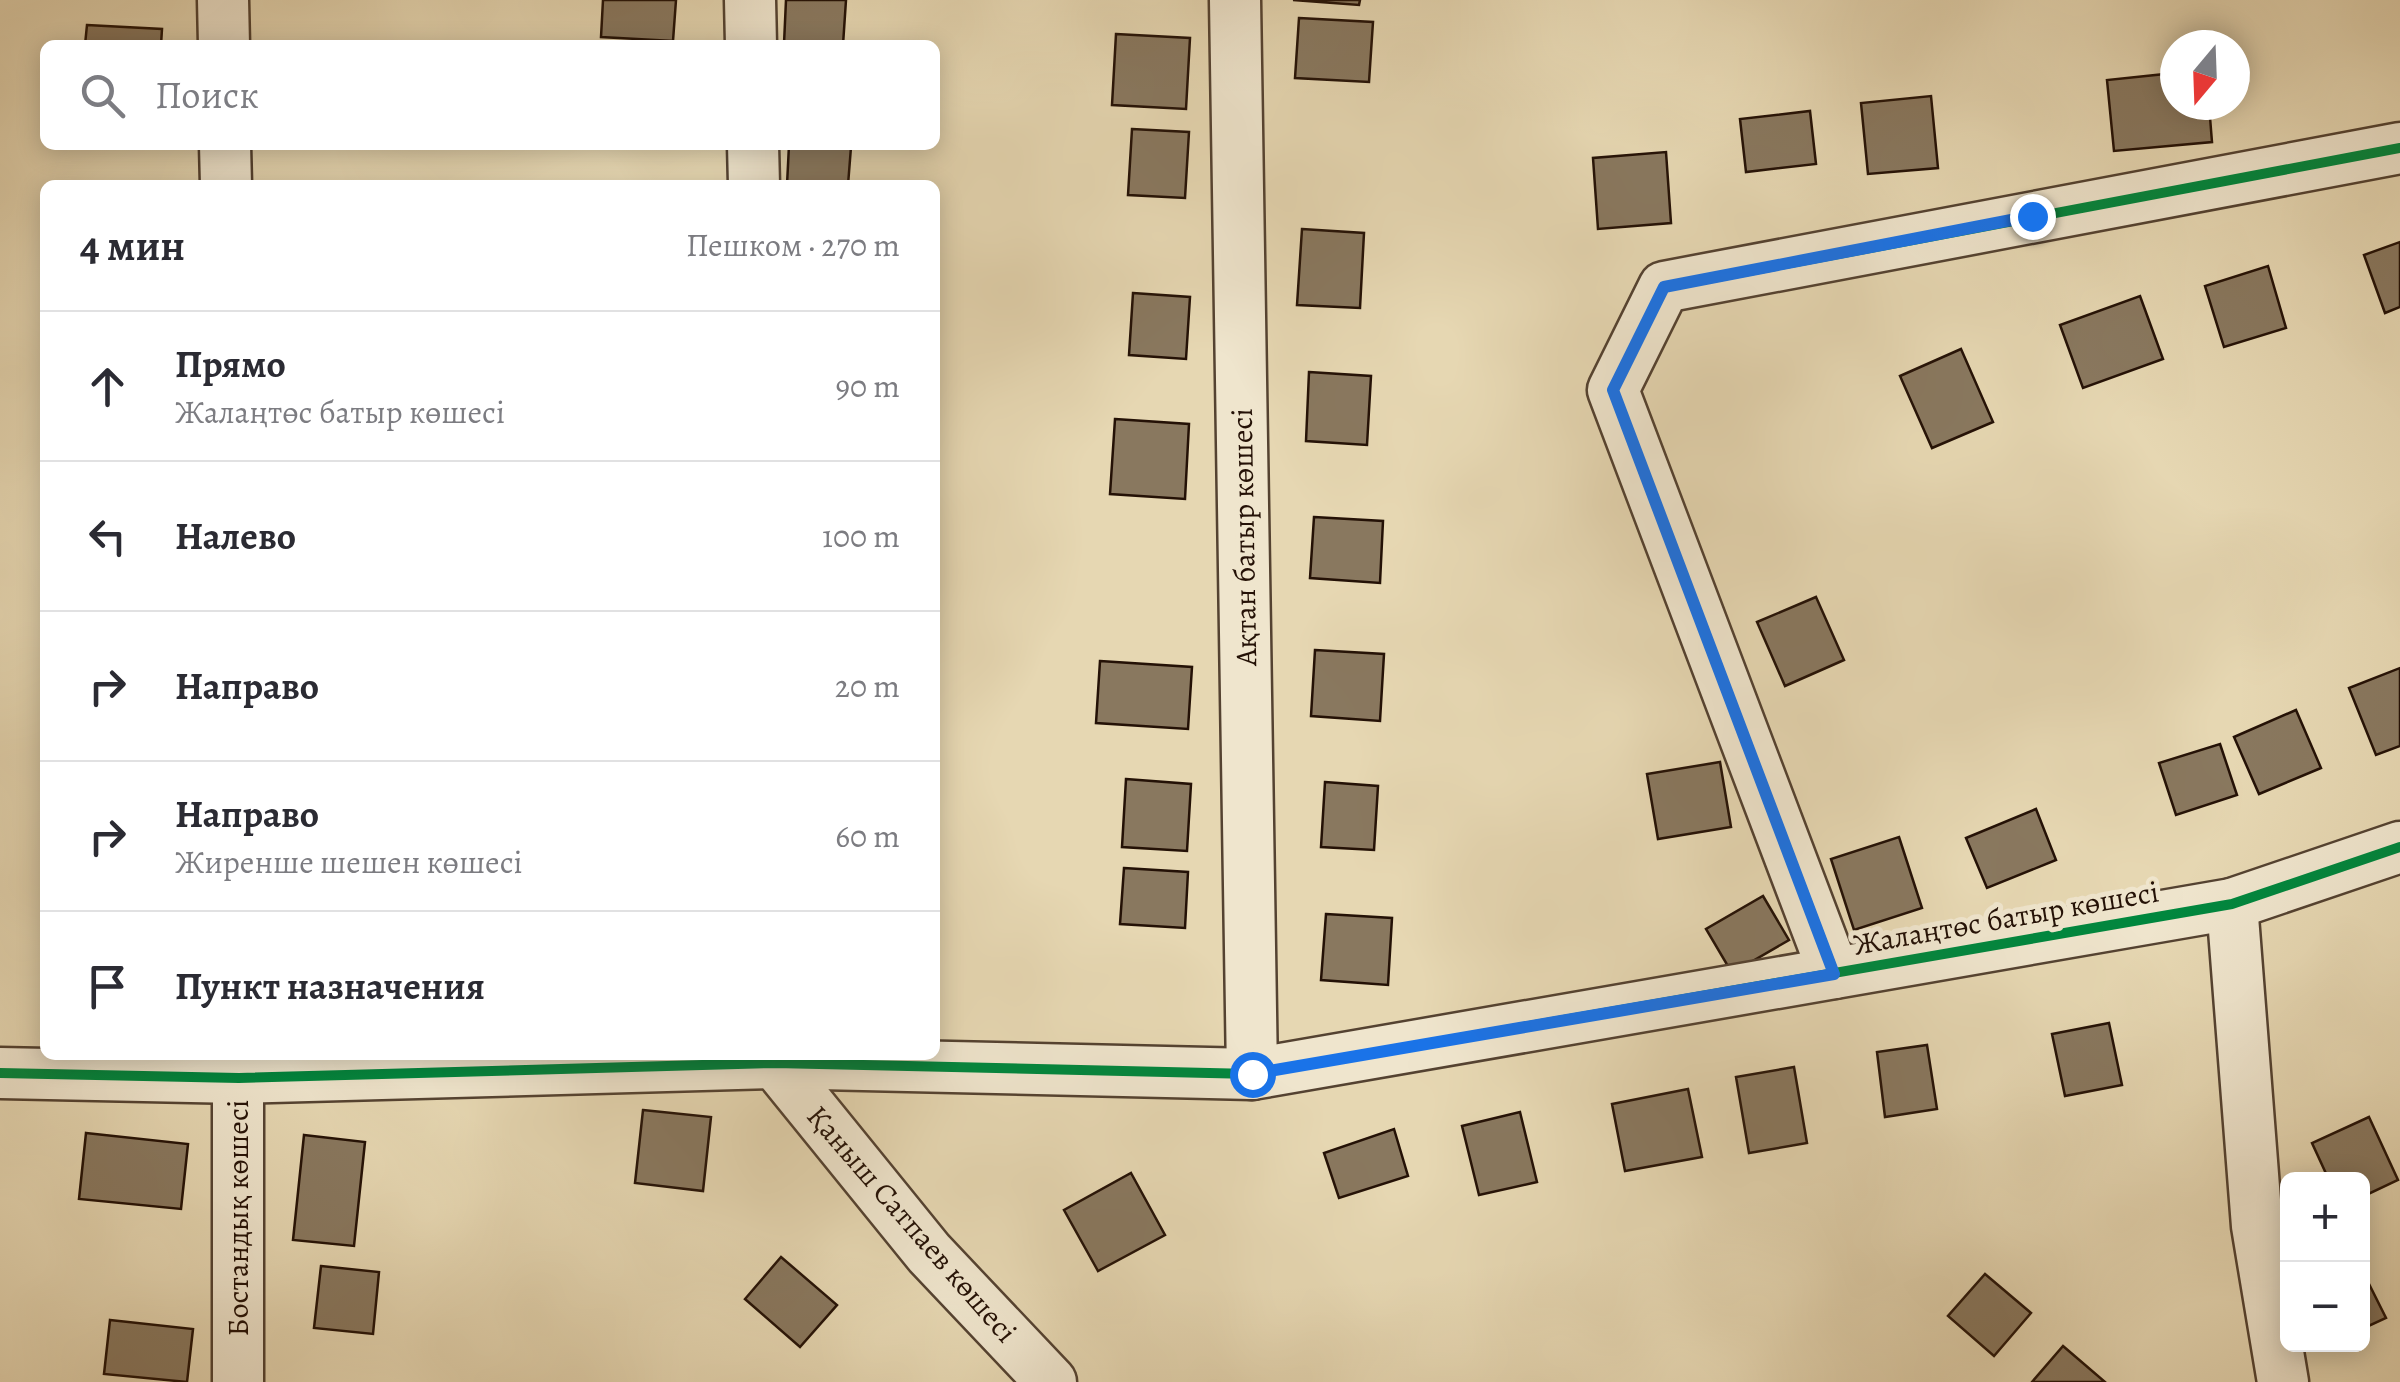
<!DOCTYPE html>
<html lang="ru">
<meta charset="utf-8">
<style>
:root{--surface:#fff;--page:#f2f2f3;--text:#2b2b33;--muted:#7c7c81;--line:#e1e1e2}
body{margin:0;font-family:Alegreya,serif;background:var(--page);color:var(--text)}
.controls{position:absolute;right:30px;bottom:30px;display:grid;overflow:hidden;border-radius:15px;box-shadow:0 5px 25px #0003}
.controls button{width:90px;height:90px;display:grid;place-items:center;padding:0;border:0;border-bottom:2px solid var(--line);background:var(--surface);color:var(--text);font:50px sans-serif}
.compass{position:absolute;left:2160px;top:30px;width:90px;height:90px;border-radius:50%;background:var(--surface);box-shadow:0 5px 25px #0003;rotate:199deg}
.stop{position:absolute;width:30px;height:30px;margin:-22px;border:8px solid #1a73e8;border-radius:50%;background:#fff}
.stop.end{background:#1a73e8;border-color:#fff;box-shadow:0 2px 10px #0008}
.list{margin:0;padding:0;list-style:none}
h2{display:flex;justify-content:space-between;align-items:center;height:130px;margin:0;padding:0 40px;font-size:42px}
h2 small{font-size:32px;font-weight:400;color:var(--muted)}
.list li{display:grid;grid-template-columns:65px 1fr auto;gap:30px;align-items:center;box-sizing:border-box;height:150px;padding:0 40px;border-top:2px solid var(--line)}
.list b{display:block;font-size:38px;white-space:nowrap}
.list p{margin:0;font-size:32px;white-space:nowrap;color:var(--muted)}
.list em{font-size:32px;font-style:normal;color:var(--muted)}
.icon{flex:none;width:55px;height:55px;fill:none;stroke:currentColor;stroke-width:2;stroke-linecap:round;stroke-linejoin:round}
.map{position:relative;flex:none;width:2400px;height:1382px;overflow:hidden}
.search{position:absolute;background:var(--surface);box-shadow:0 5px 25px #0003;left:40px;top:40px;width:900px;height:110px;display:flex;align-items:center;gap:25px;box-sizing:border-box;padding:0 35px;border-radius:15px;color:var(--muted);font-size:38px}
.panel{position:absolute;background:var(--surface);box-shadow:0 5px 25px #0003;left:40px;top:180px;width:900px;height:880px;border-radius:15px}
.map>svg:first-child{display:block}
</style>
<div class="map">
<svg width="2400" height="1382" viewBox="0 0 2400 1382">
<rect width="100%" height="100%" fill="#e6d7b2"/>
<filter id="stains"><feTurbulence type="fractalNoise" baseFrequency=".002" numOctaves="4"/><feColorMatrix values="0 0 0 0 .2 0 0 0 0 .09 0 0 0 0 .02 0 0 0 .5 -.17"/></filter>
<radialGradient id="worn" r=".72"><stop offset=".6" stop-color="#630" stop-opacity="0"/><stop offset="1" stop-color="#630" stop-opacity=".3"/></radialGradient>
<g fill="#89785f" stroke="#241106" stroke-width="2.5">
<polygon points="603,0 676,0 673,41 601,37"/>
<polygon points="786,0 846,0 843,45 784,44"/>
<polygon points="1293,0 1360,0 1359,5"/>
<polygon points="1299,18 1373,22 1369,82 1295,78"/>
<polygon points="87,25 162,29 161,45 85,45"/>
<polygon points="1116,34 1190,38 1186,109 1112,105"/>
<polygon points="2175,73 2175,105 2209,105 2212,142 2114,151 2107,80"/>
<polygon points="1931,96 1938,168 1868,174 1861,103"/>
<polygon points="1810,111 1816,164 1746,172 1740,119"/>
<polygon points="1132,129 1189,132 1185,198 1128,195"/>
<polygon points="789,145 851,147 848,185 787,185"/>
<polygon points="1666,152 1671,223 1598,229 1593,158"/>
<polygon points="1302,229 1364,233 1360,308 1297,305"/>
<polygon points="2400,242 2400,307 2385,313 2364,255"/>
<polygon points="2268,266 2286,328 2224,347 2205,286"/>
<polygon points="1133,293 1190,297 1186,359 1129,355"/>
<polygon points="2140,296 2163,359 2083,388 2060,325"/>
<polygon points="1961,349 1993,422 1932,448 1900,376"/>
<polygon points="1309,372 1371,376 1367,445 1306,441"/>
<polygon points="1115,419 1189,424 1185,499 1110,494"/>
<polygon points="1314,517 1383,521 1380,583 1310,578"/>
<polygon points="1816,597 1844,660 1785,686 1757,622"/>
<polygon points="1315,650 1384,654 1380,721 1311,716"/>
<polygon points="1100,661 1192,667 1188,729 1096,723"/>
<polygon points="2400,668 2400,746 2376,755 2349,688"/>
<polygon points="2296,710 2321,768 2259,794 2234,737"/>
<polygon points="2220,744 2237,795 2176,815 2159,763"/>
<polygon points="1720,762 1731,827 1658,839 1647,774"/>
<polygon points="1126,779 1191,784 1187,851 1122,847"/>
<polygon points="1325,782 1378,786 1374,850 1321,847"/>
<polygon points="2036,809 2056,860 1987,888 1966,838"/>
<polygon points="1899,837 1922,908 1854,930 1831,859"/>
<polygon points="1124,868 1188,872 1185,928 1120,924"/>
<polygon points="1763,896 1789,940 1732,973 1706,929"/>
<polygon points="1326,914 1392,918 1388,985 1321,980"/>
<polygon points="2109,1023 2122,1085 2065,1096 2052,1034"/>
<polygon points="1927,1045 1937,1109 1885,1117 1877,1052"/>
<polygon points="1794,1067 1807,1143 1749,1153 1736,1077"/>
<polygon points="1688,1089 1702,1157 1625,1171 1612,1104"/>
<polygon points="643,1110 711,1117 703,1191 635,1183"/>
<polygon points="1520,1112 1537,1182 1479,1195 1462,1126"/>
<polygon points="2369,1117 2398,1180 2362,1197 2362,1180 2329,1180 2312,1143"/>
<polygon points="1394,1129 1408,1176 1339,1198 1324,1153"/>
<polygon points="86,1133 188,1144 181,1209 79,1199"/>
<polygon points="304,1135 365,1142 354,1246 293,1240"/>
<polygon points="1131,1173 1165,1235 1098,1271 1064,1210"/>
<polygon points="781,1257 837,1305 800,1347 745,1299"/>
<polygon points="321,1266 379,1272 373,1334 314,1328"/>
<polygon points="2362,1270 2386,1318 2362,1329"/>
<polygon points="1985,1274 2031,1313 1994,1356 1948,1316"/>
<polygon points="110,1320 193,1329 187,1382 104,1374"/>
<polygon points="2063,1346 2105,1382 2032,1382"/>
</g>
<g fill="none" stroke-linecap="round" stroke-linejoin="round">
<defs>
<g id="street">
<polyline points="223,0 224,45"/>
<polyline points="750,0 751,45"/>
<polyline points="1235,0 1252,1074"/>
<polyline points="225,145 226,185"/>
<polyline points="753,145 754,185"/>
<polyline points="2232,904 2257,1226 2283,1382"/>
<polyline points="1834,973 1613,390 1664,287 2400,148"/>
<polyline points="775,1055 775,1063 929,1253 1051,1382"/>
<polyline points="0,1073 239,1078 775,1063 1252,1074 2232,904 2400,847"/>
<polyline points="238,1382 238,1055"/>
</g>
</defs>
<use href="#street" stroke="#544231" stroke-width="55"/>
<use href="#street" stroke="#efe5cd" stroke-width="50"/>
<defs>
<g id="cycleway">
<polyline points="1834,973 1613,390 1664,287 2400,148"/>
<polyline points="0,1073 239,1078 775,1063 1252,1074 2232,904 2400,847"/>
</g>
</defs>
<use href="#cycleway" stroke="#efe5cd" stroke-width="16"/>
<use href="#cycleway" stroke="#00873e" stroke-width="10"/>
</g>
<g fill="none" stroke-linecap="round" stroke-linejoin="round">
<polyline stroke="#1a73e8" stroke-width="12" points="1252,1074 1834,974 1613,390 1664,287 2032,216"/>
</g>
<g text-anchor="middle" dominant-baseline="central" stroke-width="10" stroke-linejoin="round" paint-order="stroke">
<g font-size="30" fill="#241106" stroke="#efe5cd">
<text transform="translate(1244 537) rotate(-91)">Ақтан батыр көшесі</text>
<text transform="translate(2006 918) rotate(-10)">Жалаңтөс батыр көшесі</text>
<text transform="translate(238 1218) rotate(-90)">Бостандық көшесі</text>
<text transform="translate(912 1224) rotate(49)">Қаныш Сатпаев көшесі</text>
</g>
</g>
<rect width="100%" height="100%" filter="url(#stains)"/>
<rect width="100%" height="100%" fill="url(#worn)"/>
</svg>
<div class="controls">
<button>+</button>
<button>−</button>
</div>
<svg class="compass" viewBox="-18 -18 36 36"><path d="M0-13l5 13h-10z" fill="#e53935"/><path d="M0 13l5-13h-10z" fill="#7c7c81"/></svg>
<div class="stop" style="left:1252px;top:1074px"></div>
<div class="stop end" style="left:2032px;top:216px"></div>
<div class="search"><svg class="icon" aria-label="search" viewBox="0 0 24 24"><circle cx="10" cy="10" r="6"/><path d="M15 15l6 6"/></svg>Поиск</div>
<section class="panel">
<h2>4 мин<small>Пешком · 270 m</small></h2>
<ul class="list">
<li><svg class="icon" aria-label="ahead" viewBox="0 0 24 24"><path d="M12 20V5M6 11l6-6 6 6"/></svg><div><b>Прямо</b><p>Жалаңтөс батыр көшесі</p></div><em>90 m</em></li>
<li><svg class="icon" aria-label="left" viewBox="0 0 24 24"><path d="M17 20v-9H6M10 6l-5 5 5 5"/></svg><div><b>Налево</b></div><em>100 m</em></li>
<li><svg class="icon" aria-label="right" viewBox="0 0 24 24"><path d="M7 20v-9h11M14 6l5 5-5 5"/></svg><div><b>Направо</b></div><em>20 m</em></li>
<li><svg class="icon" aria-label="right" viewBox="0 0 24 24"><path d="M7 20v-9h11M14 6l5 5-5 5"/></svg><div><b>Направо</b><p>Жиренше шешен көшесі</p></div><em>60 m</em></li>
<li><svg class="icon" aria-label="arrive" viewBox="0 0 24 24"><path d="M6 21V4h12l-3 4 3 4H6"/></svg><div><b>Пункт назначения</b></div></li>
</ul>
</section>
</div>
